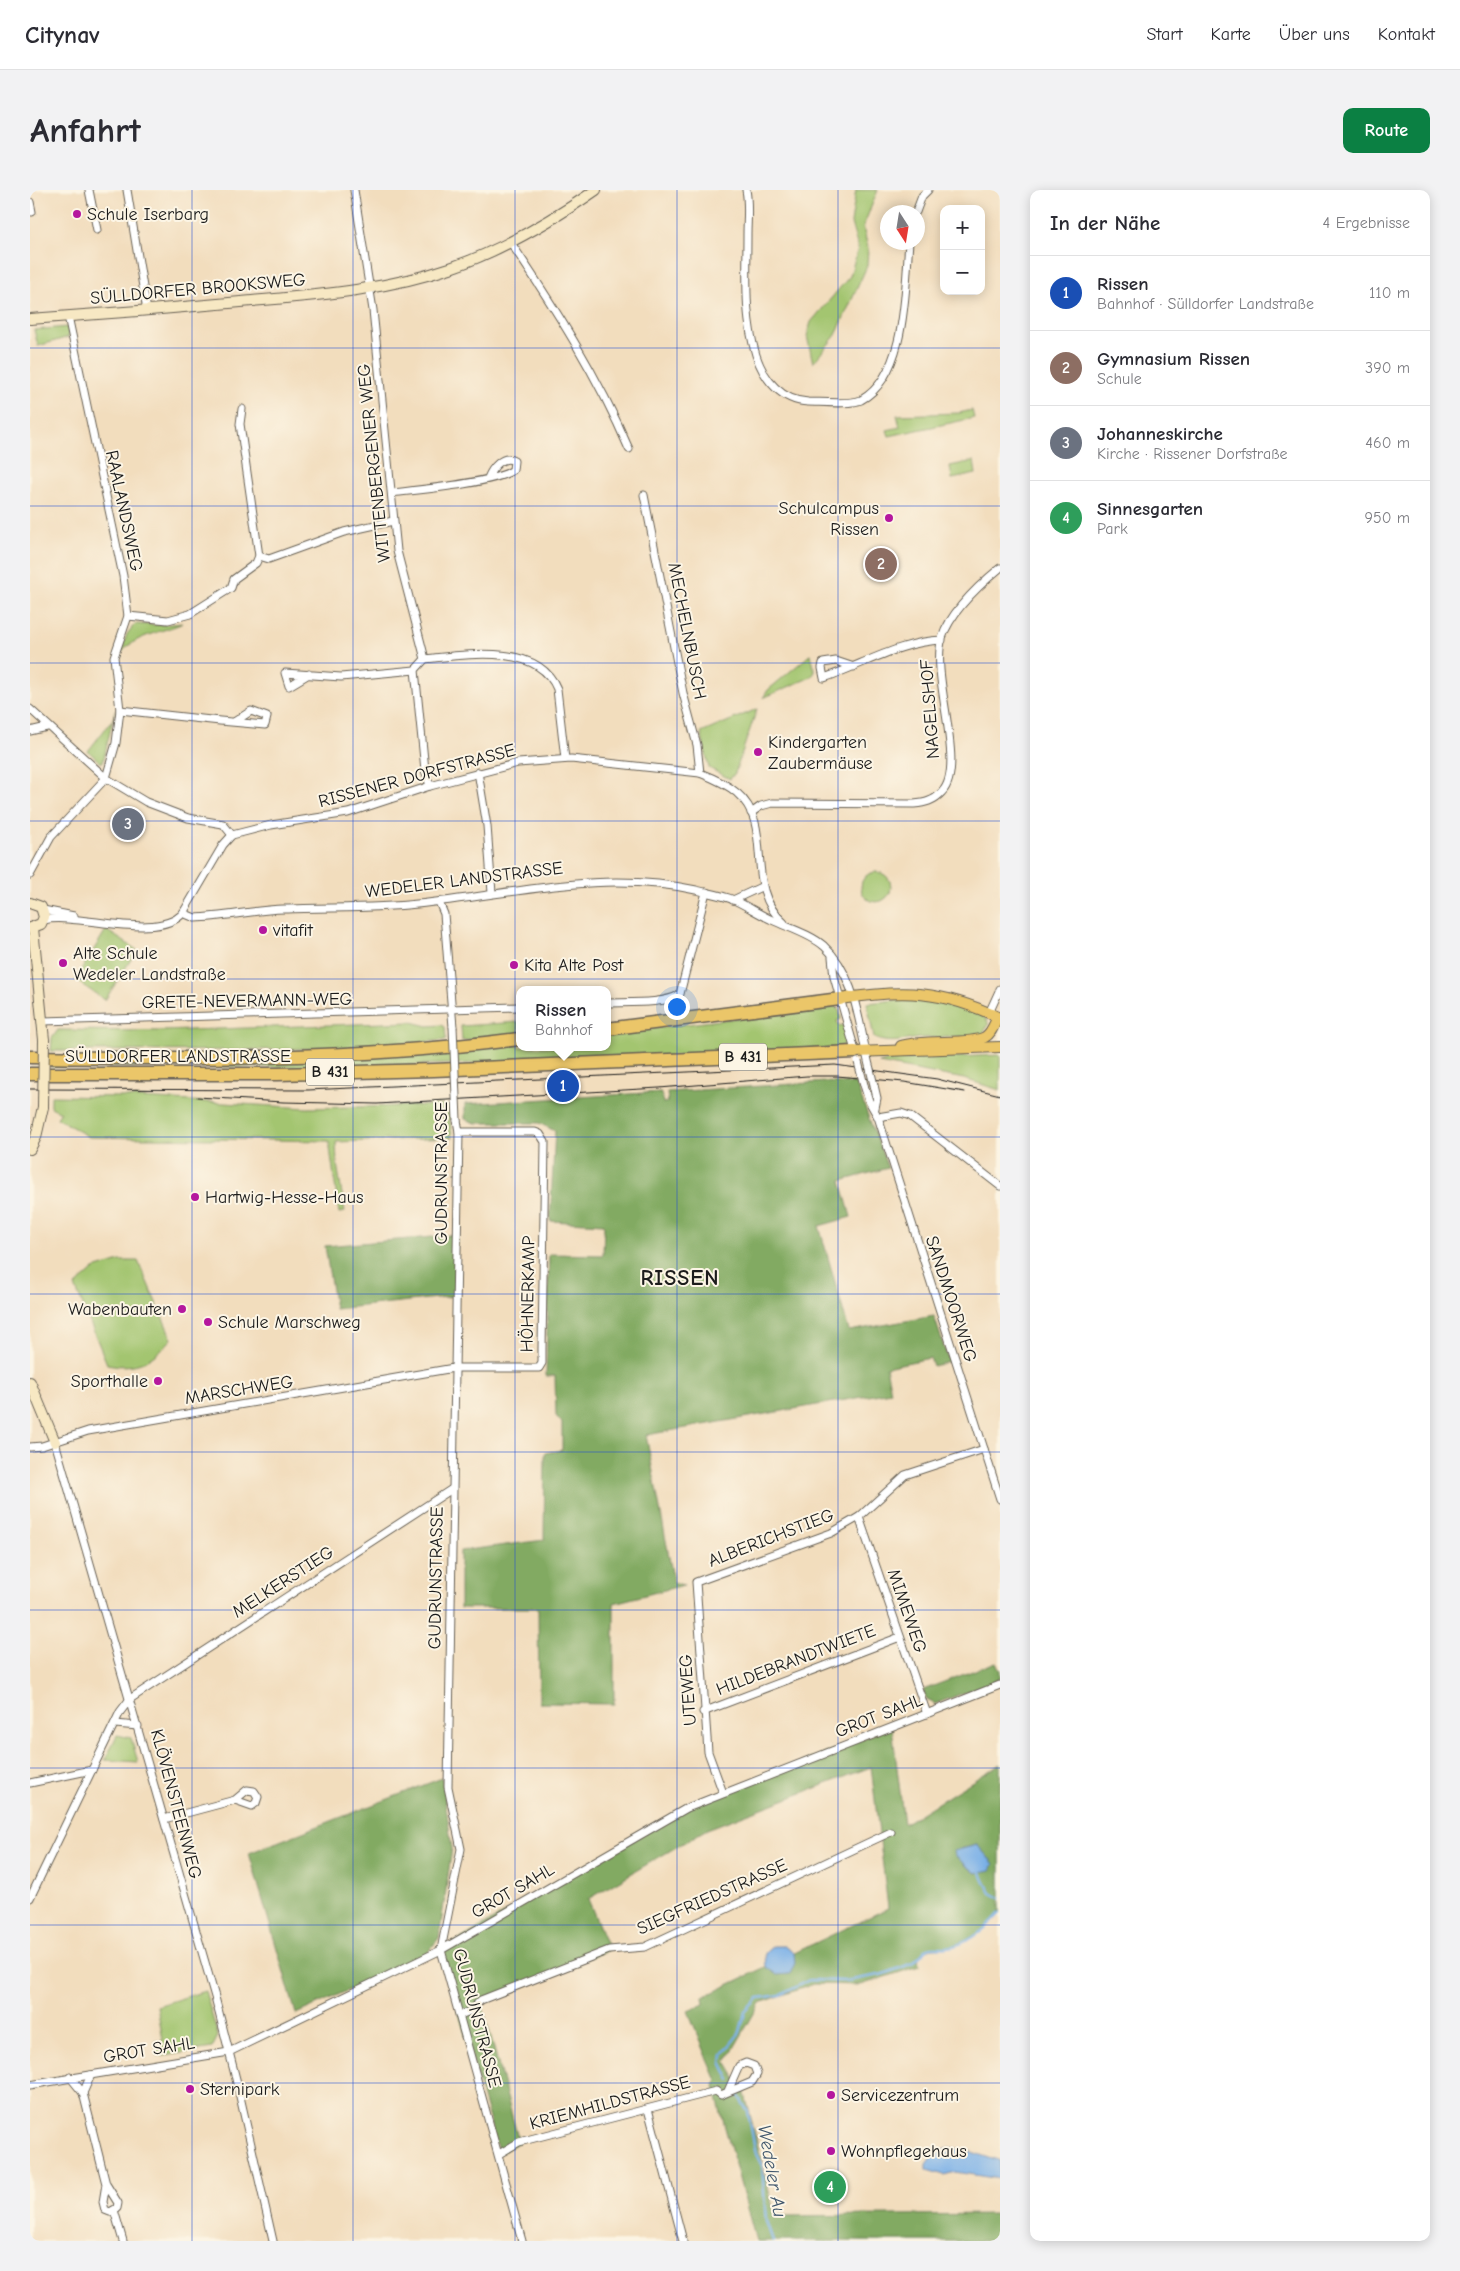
<!DOCTYPE html>
<html lang="de">
<meta charset="utf-8">
<style>
:root{--surface:#fff;--page:#f2f2f3;--text:#2b2b33;--muted:#7c7c81;--line:#e1e1e2;--accent:#0b8043}
body{margin:0;font-family:"Comic Neue",sans-serif;background:var(--page);color:var(--text)}
.controls{position:absolute;right:15px;top:15px;display:grid;overflow:hidden;border-radius:10px;box-shadow:0 2px 12px #0003}
.controls button{width:45px;height:45px;display:grid;place-items:center;padding:0;border:0;border-bottom:1px solid var(--line);background:var(--surface);color:var(--text);font:25px sans-serif}
.compass{position:absolute;left:850px;top:15px;width:45px;height:45px;border-radius:50%;background:var(--surface);box-shadow:0 2px 12px #0003;rotate:168deg}
.you{position:absolute;left:646px;top:816px;width:18px;height:18px;margin:-12px;border:4px solid #fff;border-radius:50%;background:#1a73e8;box-shadow:0 0 0 8px #1a73e833}
.badge{display:grid;place-items:center;width:32px;height:32px;border-radius:50%;background:var(--accent);color:#fff;font-size:16px;font-weight:700}
.pin{position:absolute;translate:-50% -50%;border:2px solid #fff;box-shadow:0 1px 5px #0006}
.popup{position:absolute;left:486px;top:796px;width:95px;height:65px;box-sizing:border-box;display:grid;place-content:center;border-radius:10px;background:var(--surface);filter:drop-shadow(0 1px 4px #0005);font-size:16px;white-space:nowrap;color:var(--muted)}
.popup b{font-size:19px;color:var(--text)}
.popup::after{content:'';position:absolute;left:50%;top:100%;margin-left:-10px;border:10px solid transparent;border-top-color:var(--surface)}
.list{margin:0;padding:0;list-style:none}
h2{display:flex;justify-content:space-between;align-items:center;height:65px;margin:0;padding:0 20px;font-size:21px}
h2 small{font-size:16px;font-weight:400;color:var(--muted)}
.list li{display:grid;grid-template-columns:32px 1fr auto;gap:15px;align-items:center;box-sizing:border-box;height:75px;padding:0 20px;border-top:1px solid var(--line)}
.list b{display:block;font-size:19px;white-space:nowrap}
.list p{margin:0;font-size:16px;white-space:nowrap;color:var(--muted)}
.list em{font-size:16px;font-style:normal;color:var(--muted)}
.map{position:relative;flex:none;width:970px;height:2051px;overflow:hidden;border-radius:10px}
header{display:flex;align-items:center;gap:30px;box-sizing:border-box;height:70px;padding:0 25px;background:var(--surface);border-bottom:1px solid var(--line)}
header strong{font-size:24px}
nav{display:flex;gap:28px;margin-inline-start:auto;font-size:18px}
.intro{display:flex;align-items:center;justify-content:space-between;box-sizing:border-box;height:120px;padding:0 30px}
h1{margin:0;font-size:35px}
.button{padding:12px 22px;border-radius:10px;background:var(--accent);color:#fff;font-size:18px;font-weight:700}
main{display:flex;gap:30px;padding:0 30px}
aside{flex:1;background:var(--surface);border-radius:10px;box-shadow:0 2px 12px #0003}
.map>svg:first-child{display:block}
</style>
<header>
<strong>Citynav</strong>
<nav><a>Start</a><a>Karte</a><a>Über uns</a><a>Kontakt</a></nav>
</header>
<div class="intro"><h1>Anfahrt</h1><a class="button">Route</a></div>
<main>
<div class="map">
<svg width="970" height="2051" viewBox="0 0 970 2051">
<rect width="100%" height="100%" fill="#fcf5e5"/>
<filter id="ink" filterUnits="userSpaceOnUse"><feTurbulence type="fractalNoise" baseFrequency=".02" numOctaves="2"/><feDisplacementMap in="SourceGraphic" scale="10" xChannelSelector="R" yChannelSelector="G"/><feConvolveMatrix kernelMatrix="1 2 1 2 8 2 1 2 1" color-interpolation-filters="sRGB"/></filter>
<filter id="wash" filterUnits="userSpaceOnUse"><feTurbulence type="fractalNoise" baseFrequency=".0096" numOctaves="4" result="noise"/><feDisplacementMap in="SourceGraphic" scale="20" xChannelSelector="R" yChannelSelector="G"/><feGaussianBlur stdDeviation="1.12" result="paint"/><feColorMatrix in="noise" values="0 0 0 0 0 0 0 0 0 0 0 0 0 0 0 0 0 1.4 0 .05"/><feComposite in="paint" operator="in"/></filter>
<g filter="url(#wash)">
<rect width="100%" height="100%" fill="#f2ddbd"/>
<g fill="#a3c56f" stroke="#607046">
<polygon points="826,0 848,0 833,37 838,58 837,76 806,145 783,173 777,146 781,132 820,86 828,58 821,33"/>
<polygon points="37,137 39,147 8,156 4,140"/>
<polygon points="942,220 944,228 859,246 857,240 870,237 867,225 929,223"/>
<polygon points="944,271 946,284 922,289 920,276"/>
<path d="M153 433C133 442 101 446 90 465L97 444 105 434 130 435Z"/>
<polygon points="781,464 785,482 781,487 733,508 738,500"/>
<polygon points="727,519 705,583 700,589 679,578 671,543"/>
<polygon points="85,520 73,572 70,572 58,561 83,529"/>
<circle cx="846" cy="697" r="15"/>
<polygon points="76,740 107,760 75,810 45,790"/>
<path d="M886 808C902 811 950 816 958 832V835L952 846C932 847 911 847 890 848 873 850 860 855 844 848L837 813Z"/>
<polygon points="804,816 809,820 811,829 807,831 809,836 813,835 818,850 816,854 807,858 528,871 311,877 21,877 21,872 489,854 489,857 577,857 577,844"/>
<path d="M382 832 398 836 412 835 415 837 416 850C285 863 152 860 21 861L22 848 28 840 133 841Z"/>
<polygon points="489,832 489,844 432,851 431,836"/>
<polygon points="970,865 970,900 934,889 849,873 859,870"/>
<polygon points="21,906 94,907 277,918 418,915 422,948 306,952 307,974 315,1022 309,1023 299,951 59,947 27,928 31,922 21,917"/>
<path d="M90 1071H108L142 1149C121 1171 108 1180 77 1174L45 1096 64 1079Z"/>
<polygon points="87,1545 101,1548 108,1572 75,1570"/>
<polygon points="175,1801 188,1846 182,1858 128,1867 125,1851 133,1850 127,1816"/>
</g>
<g fill="#82aa62" stroke="#4f633f" fill-rule="evenodd">
<polygon points="796,892 826,894 858,978 811,991 821,1027 789,1036 819,1141 904,1126 919,1172 903,1176 900,1168 856,1177 861,1202 616,1245 644,1393 654,1395 584,1413 584,1514 509,1513 508,1418 430,1418 430,1361 514,1350 515,1263 532,1260 532,1233 526,1226 525,1186 516,1186 519,1064 573,1065 574,1034 520,1031 525,941 509,933 446,933 435,929 435,914 631,902 633,913 638,912 637,902"/>
<polygon points="427,1045 425,1106 305,1119 295,1056"/>
<polygon points="966,1472 970,1481 970,1489 905,1514 897,1510 893,1500"/>
<path d="M862 1537 874 1634 970 1574V1723C957 1738 940 1751 921 1756 907 1760 899 1754 888 1767L889 1776 831 1795 784 1794 730 1813 696 1872 715 1904 745 2026 970 2024V2051H726L688 1912 685 1895 687 1891 658 1821 674 1814 673 1807 858 1718 841 1577 677 1639 558 1709 579 1760 451 1810 489 1952 469 1964 411 1760 657 1618ZM947 1655 964 1674 946 1683 934 1674 930 1659Z"/>
<polygon points="412,1588 422,1658 409,1748 396,1765 266,1824 219,1663"/>
</g>
<g fill="#78afe7" stroke="#4a6682">
<polygon points="947,1655 964,1674 961,1680 946,1683 925,1666 924,1661"/>
<polygon points="743,1756 754,1756 764,1763 765,1773 760,1784 747,1785 736,1777 735,1763"/>
<polygon points="921,1958 933,1959 968,1971 970,1972 970,1989 925,1982 914,1985 897,1980 897,1974 906,1962"/>
</g>
<g fill="none" stroke-linecap="round" stroke-linejoin="round">
<g stroke="#78afe7" stroke-width="2.5">
<path d="M951 1682C953 1691 957 1695 961 1703L970 1708"/>
<path d="M700 1890 692 1874 693 1864 710 1842 715 1822 728 1808 751 1805 779 1790 817 1791 854 1784 883 1773 898 1758C905 1756 911 1758 918 1757 938 1754 957 1738 970 1723"/>
<polyline points="705,1900 718,1922 726,1964 732,1976 736,2031 743,2051"/>
</g>
</g>
</g>
<g filter="url(#ink)">
<g fill="none" stroke-linecap="round" stroke-linejoin="round">
<defs>
<g id="street">
<polyline points="59,0 67,40"/>
<polyline points="97,0 117,121"/>
<polyline points="324,0 343,120 367,361 395,469"/>
<path d="M716 0C719 14 717 30 717 45 717 85 714 127 726 165 734 190 752 211 778 212 790 212 821 215 831 210 877 185 875 98 879 52"/>
<polyline points="0,12 2,22"/>
<polyline points="886,22 892,6 898,0"/>
<path d="M481 53C525 118 568 186 599 259"/>
<path d="M362 303C387 300 465 293 483 280L484 271C473 264 462 278 458 288"/>
<polyline points="614,305 653,503 667,555 670,583"/>
<polyline points="229,366 239,369 314,342 363,331"/>
<polyline points="98,426 138,430 160,424 201,398 204,389 226,373 229,366 210,234 212,219"/>
<path d="M395 469C434 465 508 452 527 499L535 569"/>
<polyline points="395,469 385,480 395,580 400,596"/>
<path d="M824 477 806 471 793 473 792 478 794 488C832 475 872 451 912 450"/>
<polyline points="279,484 259,496 255,483 311,487 385,480"/>
<polyline points="0,519 76,588 116,612 158,628 193,634 202,645"/>
<polyline points="90,520 190,531 235,535 237,527 221,521 204,532"/>
<polyline points="0,541 17,537"/>
<polyline points="448,582 457,636 462,703"/>
<path d="M721 623 731 616 742 613 884 614C895 613 904 611 912 602 937 576 900 486 912 448 921 421 948 396 970 378"/>
<path d="M202 645 241 635 318 623 400 596 488 573 541 569 670 583C683 588 697 594 707 603 746 636 712 696 754 733"/>
<polyline points="0,685 21,647 76,588 86,553 90,520 84,467 98,426 93,386 38,126"/>
<polyline points="703,710 731,697"/>
<polyline points="409,712 414,724 423,837"/>
<polyline points="13,720 44,726"/>
<path d="M153 723 165 728C195 727 224 720 254 719 299 717 343 719 387 714 482 705 569 679 666 700 678 703 692 705 704 710 717 716 729 724 742 730 759 738 780 744 794 756 827 786 829 838 840 879"/>
<path d="M14 730C47 722 128 752 153 723L193 655 202 645"/>
<polyline points="802,767 804,787 826,864"/>
<path d="M577 813C595 812 635 815 650 804L676 702"/>
<polyline points="959,823 970,799"/>
<polyline points="13,831 489,817"/>
<polyline points="834,895 839,911 848,927 970,1309"/>
<polyline points="844,895 847,908 845,918"/>
<polyline points="848,927 871,923 880,926 970,996"/>
<polyline points="427,930 429,942 418,1597 431,1659 411,1760 492,2051"/>
<polyline points="25,1252 185,1807 206,1889 243,2051"/>
<polyline points="0,1257 12,1256 58,1241 424,1178 509,1178 512,1173 512,1159 515,952 510,944 505,942 429,942"/>
<polyline points="829,1327 897,1524"/>
<polyline points="673,1522 870,1447"/>
<polyline points="85,1534 108,1536"/>
<polyline points="0,1593 62,1580"/>
<polyline points="693,1603 678,1562 666,1392 801,1343 829,1327 875,1285 954,1259"/>
<polyline points="134,1629 205,1610 217,1600 224,1601 228,1607 226,1613 222,1616 205,1610"/>
<polyline points="0,1708 90,1522 100,1509 422,1299"/>
<polyline points="430,1825 440,1821 451,1810 579,1760 615,1757 861,1642"/>
<polyline points="40,1887 53,1903 76,1994 73,2012 75,2020 80,2022 87,2018 88,2013 76,1994"/>
<polyline points="0,1895 199,1862 411,1760 657,1618 970,1495"/>
<polyline points="53,1903 61,1885"/>
<polyline points="618,1919 653,2051"/>
<polyline points="469,1964 489,1952 686,1901 691,1905 722,1892 727,1884 724,1876 716,1873 709,1876 698,1901"/>
<polyline points="84,2020 93,2051"/>
</g>
<g id="secondary">
<path d="M0 129C74 124 148 118 222 111 289 105 356 100 420 78 473 60 520 32 566 0"/>
<polyline points="0,713 11,717 14,727 11,734 0,738"/>
<polyline points="3,738 14,850"/>
<polyline points="0,959 6,947 13,917"/>
<polyline points="0,1192 25,1252"/>
</g>
<g id="primary">
<path d="M810 809C874 799 911 800 970 828"/>
<path d="M871 856C892 849 942 855 955 847 962 843 964 834 968 827"/>
<polyline points="825,862 970,857"/>
</g>
<g id="highway">
<polyline points="577,839 810,809"/>
<path d="M0 867C163 869 327 870 489 849"/>
<polyline points="0,884 248,884 404,880 825,862"/>
</g>
</defs>
<use href="#street" stroke="#676054" stroke-width="9"/>
<use href="#secondary" stroke="#676054" stroke-width="12"/>
<use href="#primary" stroke="#676054" stroke-width="12"/>
<use href="#highway" stroke="#676054" stroke-width="15"/>
<use href="#street" stroke="#fff" stroke-width="7"/>
<use href="#secondary" stroke="#f7e8c3" stroke-width="10"/>
<use href="#primary" stroke="#ebc669" stroke-width="10"/>
<use href="#highway" stroke="#ebc669" stroke-width="12"/>
<g stroke="#1c1c1c" stroke-width="1">
<polyline points="0,899 278,900 805,875 907,889 970,905"/>
<polyline points="167,907 253,912 347,914 629,898 777,886 807,886 874,892 935,902"/>
</g>
<defs>
<g id="street-bridge">
<polyline points="423,837 427,930"/>
<polyline points="828,872 834,895"/>
<polyline points="840,879 844,895"/>
</g>
<polyline id="secondary-bridge" points="13,917 14,850"/>
</defs>
<use href="#street-bridge" stroke="#676054" stroke-width="9" stroke-linecap="butt"/>
<use href="#secondary-bridge" stroke="#676054" stroke-width="12" stroke-linecap="butt"/>
<use href="#street-bridge" stroke="#fff" stroke-width="7"/>
<use href="#secondary-bridge" stroke="#f7e8c3" stroke-width="10"/>
</g>
</g>
<path fill="none" stroke="#1d4ed8" stroke-width="1" stroke-opacity="0.55" d="M162 0V2051M323 0V2051M485 0V2051M647 0V2051M808 0V2051M0 158H970M0 316H970M0 473H970M0 631H970M0 789H970M0 947H970M0 1104H970M0 1262H970M0 1420H970M0 1578H970M0 1735H970M0 1893H970"/>
<g fill="#b5179e" stroke="#fcf5e5" stroke-width="2">
<circle cx="47" cy="24" r="5"/>
<circle cx="859" cy="328" r="5"/>
<circle cx="728" cy="562" r="5"/>
<circle cx="233" cy="740" r="5"/>
<circle cx="33" cy="773" r="5"/>
<circle cx="484" cy="775" r="5"/>
<circle cx="165" cy="1007" r="5"/>
<circle cx="152" cy="1119" r="5"/>
<circle cx="178" cy="1132" r="5"/>
<circle cx="128" cy="1191" r="5"/>
<circle cx="160" cy="1899" r="5"/>
<circle cx="801" cy="1905" r="5"/>
<circle cx="801" cy="1961" r="5"/>
</g>
<g text-anchor="middle" dominant-baseline="central" stroke-width="4" stroke-linejoin="round" paint-order="stroke">
<g fill="#fcf5e5" stroke="#5f5d58" stroke-width="1">
<rect x="689" y="853.5" width="48" height="27" rx="4"/>
<rect x="276" y="868.5" width="48" height="27" rx="4"/>
</g>
<g font-size="16" font-weight="bold" fill="#1c1c1c">
<text x="713" y="867">B 431</text>
<text x="300" y="882">B 431</text>
</g>
<g font-size="18" fill="#1c1c1c" stroke="#fcf5e5" text-anchor="start">
<text x="57" y="24">Schule Iserbarg</text>
<text x="849" y="318" text-anchor="end">Schulcampus<tspan x="849" dy="21">Rissen</tspan></text>
<text x="738" y="552">Kindergarten<tspan x="738" dy="21">Zaubermäuse</tspan></text>
<text x="243" y="740">vitafit</text>
<text x="43" y="763">Alte Schule<tspan x="43" dy="21">Wedeler Landstraße</tspan></text>
<text x="494" y="775">Kita Alte Post</text>
<text x="175" y="1007">Hartwig-Hesse-Haus</text>
<text x="142" y="1119" text-anchor="end">Wabenbauten</text>
<text x="188" y="1132">Schule Marschweg</text>
<text x="118" y="1191" text-anchor="end">Sporthalle</text>
<text x="170" y="1899">Sternipark</text>
<text x="811" y="1905">Servicezentrum</text>
<text x="811" y="1961">Wohnpflegehaus</text>
</g>
<g font-size="18" fill="#1c1c1c" stroke="#fcf5e5">
<text transform="translate(168 99) rotate(-5)">SÜLLDORFER BROOKSWEG</text>
<text transform="translate(344 273) rotate(-96)">WITTENBERGENER WEG</text>
<text transform="translate(94 321) rotate(78)">RAALANDSWEG</text>
<text transform="translate(657 441) rotate(79)">MECHELNBUSCH</text>
<text transform="translate(900 519) rotate(-94)">NAGELSHOF</text>
<text transform="translate(387 586) rotate(-15)">RISSENER DORFSTRASSE</text>
<text transform="translate(434 690) rotate(-7)">WEDELER LANDSTRASSE</text>
<text transform="translate(217 811) rotate(-1)">GRETE-NEVERMANN-WEG</text>
<text x="148" y="866">SÜLLDORFER LANDSTRASSE</text>
<text transform="translate(411 983) rotate(-90)">GUDRUNSTRASSE</text>
<text transform="translate(498 1104) rotate(-89)">HÖHNERKAMP</text>
<text transform="translate(921 1109) rotate(72)">SANDMOORWEG</text>
<text transform="translate(209 1200) rotate(-9)">MARSCHWEG</text>
<text transform="translate(741 1348) rotate(-21)">ALBERICHSTIEG</text>
<text transform="translate(406 1388) rotate(-89)">GUDRUNSTRASSE</text>
<text transform="translate(253 1392) rotate(-33)">MELKERSTIEG</text>
<text transform="translate(877 1421) rotate(71)">MIMEWEG</text>
<text transform="translate(766 1470) rotate(-21)">HILDEBRANDTWIETE</text>
<text transform="translate(658 1500) rotate(-94)">UTEWEG</text>
<text transform="translate(849 1526) rotate(-21)">GROT SAHL</text>
<text transform="translate(146 1614) rotate(75)">KLÖVENSTEENWEG</text>
<text transform="translate(483 1701) rotate(-30)">GROT SAHL</text>
<text transform="translate(682 1707) rotate(-24)">SIEGFRIEDSTRASSE</text>
<text transform="translate(447 1828) rotate(75)">GUDRUNSTRASSE</text>
<text transform="translate(119 1860) rotate(-9)">GROT SAHL</text>
<text transform="translate(580 1913) rotate(-15)">KRIEMHILDSTRASSE</text>
</g>
<g font-size="19" font-style="italic" fill="#41576d" stroke="#fcf5e5">
<text transform="translate(742 1981) rotate(80)">Wedeler Au</text>
</g>
<g font-size="22" font-weight="bold" letter-spacing="1" fill="#1c1c1c" stroke="#fcf5e5">
<text x="650" y="1088">RISSEN</text>
</g>
</g>
</svg>
<div class="controls">
<button>+</button>
<button>−</button>
</div>
<svg class="compass" viewBox="-18 -18 36 36"><path d="M0-13l5 13h-10z" fill="#e53935"/><path d="M0 13l5-13h-10z" fill="#7c7c81"/></svg>
<div class="you"></div>
<div class="pin badge" style="left:533px;top:896px;background:#1a4fb4">1</div>
<div class="popup"><b>Rissen</b>Bahnhof</div>
<div class="pin badge" style="left:851px;top:374px;background:#8d6e63">2</div>
<div class="pin badge" style="left:98px;top:634px;background:#6b7280">3</div>
<div class="pin badge" style="left:800px;top:1997px;background:#2e9e5b">4</div>
</div>
<aside>
<h2>In der Nähe<small>4 Ergebnisse</small></h2>
<ul class="list">
<li><span class="badge" style="background:#1a4fb4">1</span><div><b>Rissen</b><p>Bahnhof · Sülldorfer Landstraße</p></div><em>110 m</em></li>
<li><span class="badge" style="background:#8d6e63">2</span><div><b>Gymnasium Rissen</b><p>Schule</p></div><em>390 m</em></li>
<li><span class="badge" style="background:#6b7280">3</span><div><b>Johanneskirche</b><p>Kirche · Rissener Dorfstraße</p></div><em>460 m</em></li>
<li><span class="badge" style="background:#2e9e5b">4</span><div><b>Sinnesgarten</b><p>Park</p></div><em>950 m</em></li>
</ul>
</aside>
</main>
